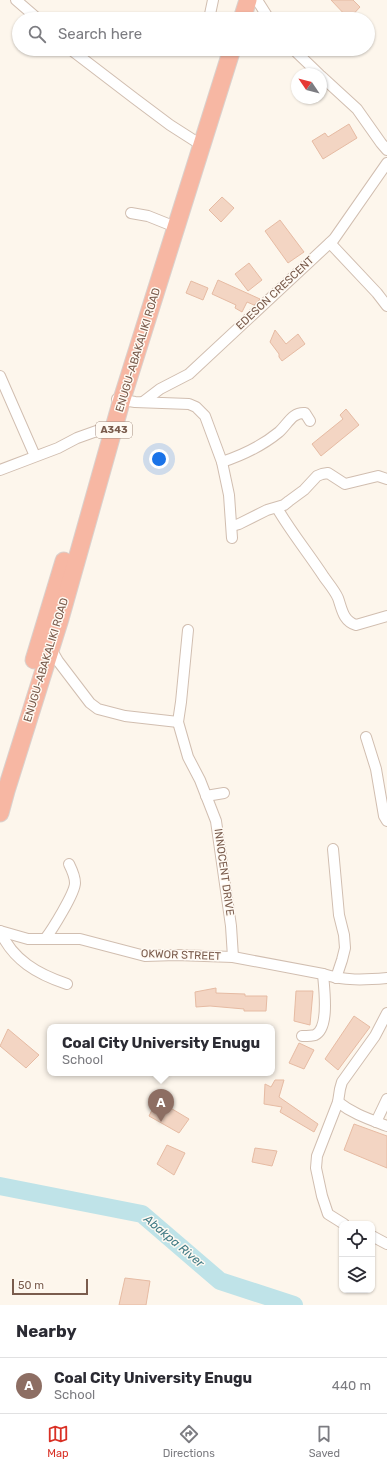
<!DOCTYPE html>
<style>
:root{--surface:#fff;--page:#f2f2f3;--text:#2b2b33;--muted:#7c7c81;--line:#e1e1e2;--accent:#d93025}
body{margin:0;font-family:Rubik,sans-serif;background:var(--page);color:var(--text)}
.controls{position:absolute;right:12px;bottom:12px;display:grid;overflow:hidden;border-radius:8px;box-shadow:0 1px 3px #0004}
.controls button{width:36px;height:36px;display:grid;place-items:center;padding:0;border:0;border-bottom:1px solid var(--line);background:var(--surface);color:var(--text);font:20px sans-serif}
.compass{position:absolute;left:291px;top:68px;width:36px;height:36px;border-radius:50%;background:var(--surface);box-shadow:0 1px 3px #0004;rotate:305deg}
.scale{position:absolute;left:12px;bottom:10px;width:76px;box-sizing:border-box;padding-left:4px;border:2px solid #7a5c4d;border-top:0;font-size:11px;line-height:14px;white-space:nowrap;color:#7a5c4d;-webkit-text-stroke:3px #fffaf3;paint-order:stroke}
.you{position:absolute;left:159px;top:459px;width:14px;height:14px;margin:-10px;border:3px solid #fff;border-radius:50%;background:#1a73e8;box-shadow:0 0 0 6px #1a73e833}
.badge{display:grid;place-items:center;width:26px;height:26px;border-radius:50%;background:var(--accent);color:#fff;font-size:13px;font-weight:700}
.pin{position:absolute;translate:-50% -33px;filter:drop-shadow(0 1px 2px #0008)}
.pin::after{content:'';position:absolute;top:21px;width:14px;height:12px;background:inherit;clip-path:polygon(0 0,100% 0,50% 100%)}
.popup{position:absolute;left:47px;top:1024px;width:228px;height:52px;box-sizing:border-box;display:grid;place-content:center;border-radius:8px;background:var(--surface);filter:drop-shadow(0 1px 3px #0005);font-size:13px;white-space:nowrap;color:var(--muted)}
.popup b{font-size:15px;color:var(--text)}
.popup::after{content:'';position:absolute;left:50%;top:100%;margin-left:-8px;border:8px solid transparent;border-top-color:var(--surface)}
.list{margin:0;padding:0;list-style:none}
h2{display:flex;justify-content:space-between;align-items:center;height:52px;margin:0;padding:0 16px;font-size:17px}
h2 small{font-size:13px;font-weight:400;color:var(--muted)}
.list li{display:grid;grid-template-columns:26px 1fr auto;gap:12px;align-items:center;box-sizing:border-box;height:56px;padding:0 16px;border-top:1px solid var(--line)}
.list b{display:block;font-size:15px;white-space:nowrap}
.list p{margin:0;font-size:13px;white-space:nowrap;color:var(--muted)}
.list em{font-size:13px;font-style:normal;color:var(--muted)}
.icon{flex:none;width:22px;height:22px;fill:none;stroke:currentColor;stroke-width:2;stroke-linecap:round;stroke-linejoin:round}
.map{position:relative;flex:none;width:387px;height:1305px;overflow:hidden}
.search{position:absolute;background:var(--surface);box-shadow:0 1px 3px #0004;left:12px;right:12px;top:12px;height:44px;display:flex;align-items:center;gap:10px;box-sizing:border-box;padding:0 14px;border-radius:22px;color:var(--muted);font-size:15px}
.sheet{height:108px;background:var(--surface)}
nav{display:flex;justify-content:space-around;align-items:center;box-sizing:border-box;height:56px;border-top:1px solid var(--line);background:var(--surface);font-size:11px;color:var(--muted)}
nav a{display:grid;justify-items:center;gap:2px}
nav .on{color:var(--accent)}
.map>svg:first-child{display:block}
</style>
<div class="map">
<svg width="387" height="1305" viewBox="0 0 387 1305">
<rect width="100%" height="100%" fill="#fdf6ec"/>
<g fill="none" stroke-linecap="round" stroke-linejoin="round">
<polyline stroke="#bfe3e8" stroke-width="18" points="0,1186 142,1214 220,1281 294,1305"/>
</g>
<g fill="#f3d5c3" stroke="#e6bba3">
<polygon points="331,0 353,0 360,7 349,19"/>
<polygon points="349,124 357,138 323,159 312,141 325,133 328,137"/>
<polygon points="222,197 234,208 221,222 209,210"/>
<polygon points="280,220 304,252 288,263 265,231"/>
<polygon points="249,263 262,280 248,291 235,274"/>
<polygon points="218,280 260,299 254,305 247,302 242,312 235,308 236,305 212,294"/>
<polygon points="191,281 208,288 203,300 186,293"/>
<polygon points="275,330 286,344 298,334 305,344 282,361 279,357 279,354 270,342"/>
<polygon points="346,409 359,425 321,456 312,444 343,419 340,415"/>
<polygon points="216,988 216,993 245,994 245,996 267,996 266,1011 244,1011 244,1009 210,1006 196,1007 195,992"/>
<polygon points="296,991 313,991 310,1025 294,1021"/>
<polygon points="354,1016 370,1027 338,1070 325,1059"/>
<polygon points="8,1029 39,1055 26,1068 0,1046"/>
<polygon points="299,1043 314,1050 304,1069 289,1063"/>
<polygon points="275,1080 284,1080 279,1097 318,1124 314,1132 280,1112 282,1107 264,1104 265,1084 271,1087"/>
<polygon points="157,1100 189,1119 179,1133 149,1116"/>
<polygon points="354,1124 387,1136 387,1168 344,1150"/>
<polygon points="167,1145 185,1153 174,1175 157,1164"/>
<polygon points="255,1148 277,1151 272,1166 252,1162"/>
<polygon points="125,1278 150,1281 146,1305 119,1305"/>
</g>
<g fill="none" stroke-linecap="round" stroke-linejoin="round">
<defs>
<g id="street">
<polyline points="16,0 38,19"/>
<polyline points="257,0 269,19"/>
<polyline points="209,19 213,0"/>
<polyline points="70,49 134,98 170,125 195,141"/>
<polyline points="293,49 319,74"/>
<polyline points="321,76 357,109 381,143 387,150"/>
<polyline points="131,213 148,216 168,224"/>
<polyline points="330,243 377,293 387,306"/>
<polyline points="0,376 35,456"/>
<polyline points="117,399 135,402 189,404 196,407 205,416 222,462 229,495 232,538"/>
<polyline points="143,402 160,389 189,374 334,239 387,163"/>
<path d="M222 462C243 455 262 446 279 432 288 424 292 412 305 413L310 421"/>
<polyline points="0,470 58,448 77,438 105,428"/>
<path d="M277 508C291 532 309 554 324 577 329 584 335 591 338 598 342 609 343 621 356 625L387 616"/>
<polyline points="232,526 239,524 267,510 284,505 289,501 304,490 317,476 322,474 328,473 345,484 378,476 387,479"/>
<polyline points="188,630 181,702 178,722 188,757 200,780 216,821 231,926 233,957"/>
<polyline points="50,647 58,661 90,703 98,709 125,716 178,722"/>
<polyline points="366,737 376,769 384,816 387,821"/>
<polyline points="206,796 224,793"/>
<polyline points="333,849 339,915 344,935 345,948 342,960 336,978"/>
<path d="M0 931 28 939H80L145 956 176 955 233 957 323 974C344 981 365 980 387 978"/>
<path d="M0 931C13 960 37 974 67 984"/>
<path d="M45 939C52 930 75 893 75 883 75 876 72 870 69 864"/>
<path d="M302 1036C306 1036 312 1036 315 1035 330 1028 324 988 323 974"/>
<path d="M338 1102C353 1114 369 1119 387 1126"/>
<polyline points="376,1122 387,1099"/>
<polyline points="344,1224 328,1214 322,1196 316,1168 317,1156 338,1102 340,1089 342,1082 375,1036 387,1013"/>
<polyline points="372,1236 387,1244"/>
</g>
<g id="highway">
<polyline points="242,19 248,0"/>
<polyline points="34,660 64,561"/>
<polyline points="0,813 6,791 60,619 122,399 232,49"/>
</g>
</defs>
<use href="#street" stroke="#d1beb0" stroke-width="12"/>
<use href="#highway" stroke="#dad1cd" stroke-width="19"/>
<use href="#street" stroke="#fff" stroke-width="10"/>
<use href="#highway" stroke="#f7b7a3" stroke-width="17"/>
</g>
<g text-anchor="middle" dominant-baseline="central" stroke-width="3" stroke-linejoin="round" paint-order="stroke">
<rect fill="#fffaf3" stroke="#a28b7f" stroke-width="1" x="96" y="422" width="36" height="16" rx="3"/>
<g font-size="10" font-weight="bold" fill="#7a5c4d">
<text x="114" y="430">A343</text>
</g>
<g font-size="11" fill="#7a5c4d" stroke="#fffaf3">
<text transform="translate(275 293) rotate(-43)">EDESON CRESCENT</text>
<text transform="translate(138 350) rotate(-73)">ENUGU-ABAKALIKI ROAD</text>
<text transform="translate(46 660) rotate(-73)">ENUGU-ABAKALIKI ROAD</text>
<text transform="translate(224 872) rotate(82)">INNOCENT DRIVE</text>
<text transform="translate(181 955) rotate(2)">OKWOR STREET</text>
</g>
<g font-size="12" font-style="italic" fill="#437c86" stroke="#fffaf3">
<text transform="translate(174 1241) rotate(40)">Abakpa River</text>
</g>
</g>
</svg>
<div class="controls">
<button><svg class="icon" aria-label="locate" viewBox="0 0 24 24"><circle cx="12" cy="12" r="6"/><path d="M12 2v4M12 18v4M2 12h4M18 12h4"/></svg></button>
<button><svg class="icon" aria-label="layers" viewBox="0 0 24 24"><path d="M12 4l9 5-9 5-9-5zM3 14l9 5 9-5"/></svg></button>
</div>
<svg class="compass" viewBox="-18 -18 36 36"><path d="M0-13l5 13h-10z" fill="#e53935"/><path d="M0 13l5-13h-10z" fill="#7c7c81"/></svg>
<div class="scale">50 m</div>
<div class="you"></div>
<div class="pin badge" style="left:161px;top:1122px;background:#8d6e63">A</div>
<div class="popup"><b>Coal City University Enugu</b>School</div>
<div class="search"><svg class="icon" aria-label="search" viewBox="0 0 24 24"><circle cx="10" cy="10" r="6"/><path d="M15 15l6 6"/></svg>Search here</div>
</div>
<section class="sheet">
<h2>Nearby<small></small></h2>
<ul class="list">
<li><span class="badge" style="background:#8d6e63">A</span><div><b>Coal City University Enugu</b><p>School</p></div><em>440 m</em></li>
</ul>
</section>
<nav>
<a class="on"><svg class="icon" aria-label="map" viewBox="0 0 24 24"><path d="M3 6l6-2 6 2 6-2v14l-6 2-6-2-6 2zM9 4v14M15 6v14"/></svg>Map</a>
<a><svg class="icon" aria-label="directions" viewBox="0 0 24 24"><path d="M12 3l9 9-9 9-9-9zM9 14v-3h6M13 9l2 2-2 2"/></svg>Directions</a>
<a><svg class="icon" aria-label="saved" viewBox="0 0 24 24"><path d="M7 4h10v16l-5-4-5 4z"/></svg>Saved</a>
</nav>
